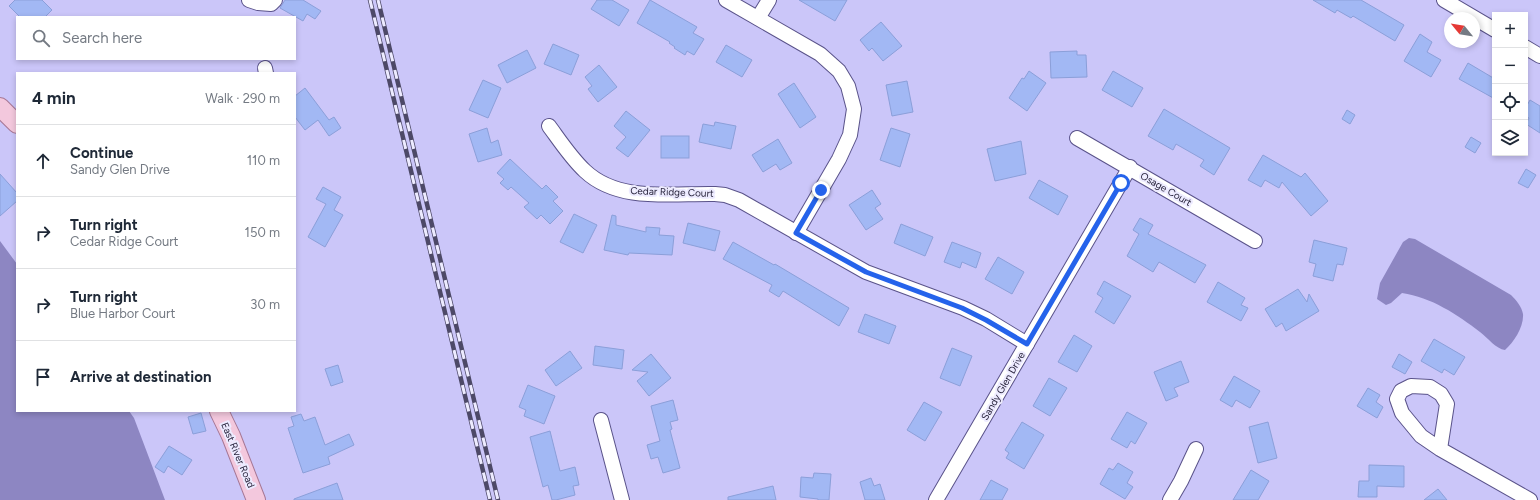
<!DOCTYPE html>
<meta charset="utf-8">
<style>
:root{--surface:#fff;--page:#f2f2f3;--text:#1f2937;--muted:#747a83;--line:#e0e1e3}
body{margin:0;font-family:Figtree,sans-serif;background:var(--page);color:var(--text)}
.controls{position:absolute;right:12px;top:12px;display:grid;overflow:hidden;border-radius:0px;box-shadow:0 2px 6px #0003}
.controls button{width:36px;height:36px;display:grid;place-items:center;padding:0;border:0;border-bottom:1px solid var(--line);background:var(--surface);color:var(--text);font:20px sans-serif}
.compass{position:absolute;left:1444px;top:12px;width:36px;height:36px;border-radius:50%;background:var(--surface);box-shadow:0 2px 6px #0003;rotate:300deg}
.stop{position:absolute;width:12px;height:12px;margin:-9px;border:3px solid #2563eb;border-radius:50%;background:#fff}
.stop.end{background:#2563eb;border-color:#fff;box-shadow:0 1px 4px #0008}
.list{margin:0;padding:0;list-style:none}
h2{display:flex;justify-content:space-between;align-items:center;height:52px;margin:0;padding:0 16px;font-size:17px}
h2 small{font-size:13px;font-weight:400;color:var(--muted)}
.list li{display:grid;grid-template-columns:26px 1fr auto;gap:12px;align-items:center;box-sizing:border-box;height:72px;padding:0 16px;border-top:1px solid var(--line)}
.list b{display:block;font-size:15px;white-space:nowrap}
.list p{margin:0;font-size:13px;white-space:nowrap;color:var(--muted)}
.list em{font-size:13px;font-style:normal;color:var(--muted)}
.icon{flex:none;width:22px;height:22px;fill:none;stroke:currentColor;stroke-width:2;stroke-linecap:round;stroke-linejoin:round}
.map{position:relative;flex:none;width:1540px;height:500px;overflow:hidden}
.search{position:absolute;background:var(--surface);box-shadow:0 2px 6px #0003;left:16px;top:16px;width:280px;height:44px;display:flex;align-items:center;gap:10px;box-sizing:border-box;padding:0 14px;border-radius:0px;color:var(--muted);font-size:15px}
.panel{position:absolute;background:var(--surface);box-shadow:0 2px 6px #0003;left:16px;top:72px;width:280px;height:340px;border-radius:0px}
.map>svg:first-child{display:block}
</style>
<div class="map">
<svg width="1540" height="500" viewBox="0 0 1540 500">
<rect width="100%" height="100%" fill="#cbc6f9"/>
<g fill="#8d86c2">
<path d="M1409 238 1415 239 1511 295C1516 300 1522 307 1523 314 1524 327 1514 342 1505 350 1496 349 1488 338 1480 332 1458 315 1431 297 1402 293L1391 303 1386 305 1377 299 1380 283 1403 242Z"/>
<polygon points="0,241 17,264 17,411 129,411 134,418 165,500 0,500"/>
</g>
<g fill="#a2b8f4" stroke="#8b9fd9">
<polygon points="15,0 42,0 52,10 45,17 20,17 9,6"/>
<polygon points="285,0 303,0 321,11 315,19 307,14 303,21 280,8"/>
<polygon points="597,0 612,0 629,10 619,26 591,9"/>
<polygon points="650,0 697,27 693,33 704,39 694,55 687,51 685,55 674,48 675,47 669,43 670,42 637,23"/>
<polygon points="799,0 847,0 835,21"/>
<polygon points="1313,0 1361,0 1404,25 1395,41 1353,16 1351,18 1337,10 1335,13"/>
<polygon points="881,22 902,46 883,61 872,48 869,51 860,40"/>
<polygon points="1420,34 1432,42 1427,52 1441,60 1431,77 1404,61"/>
<polygon points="553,44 579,55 571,75 544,64"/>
<polygon points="726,45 752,60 742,77 716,62"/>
<polygon points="527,50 536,68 507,83 498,65"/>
<polygon points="1077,51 1077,55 1086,55 1087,77 1051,78 1050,52"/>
<polygon points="1468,63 1495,79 1495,99 1459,79"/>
<polygon points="599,65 617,87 598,102 588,89 592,86 585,77"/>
<polygon points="1029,71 1046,83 1027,111 1009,98 1022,78 1024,79"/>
<polygon points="1113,71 1143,88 1132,107 1102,90"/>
<polygon points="483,80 501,88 488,118 469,110"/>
<polygon points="907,81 913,112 892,116 886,85"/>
<polygon points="794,83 816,117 800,128 778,94"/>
<polygon points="305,88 329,120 334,117 341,128 329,136 318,120 305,130 295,117 295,96"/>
<polygon points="1530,100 1540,106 1540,133 1526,124 1529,118 1525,115 1525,109"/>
<polygon points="1164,109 1230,148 1214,175 1200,166 1204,160 1176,144 1173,150 1148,136"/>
<polygon points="1347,110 1355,115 1350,124 1342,119"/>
<polygon points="626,111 650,130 628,157 616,148 626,137 614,126"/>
<polygon points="715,122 736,126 731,149 699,142 703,124 714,126"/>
<polygon points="487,128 491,143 498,140 502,155 478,162 469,134"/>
<polygon points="891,128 910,134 900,167 880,160"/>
<rect x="661" y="136" width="28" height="22"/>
<polygon points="1471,137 1481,143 1475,153 1465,147"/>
<polygon points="778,139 792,163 780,170 776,164 763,172 752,155"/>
<polygon points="1021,141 1026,174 995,181 987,149"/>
<polygon points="1263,155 1301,177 1305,173 1328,201 1311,216 1282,182 1279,188 1265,180 1261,187 1248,180"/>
<polygon points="510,159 542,189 546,185 558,197 553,201 563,211 550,224 541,215 537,219 524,207 529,203 511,187 508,190 500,183 504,179 497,173"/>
<polygon points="1526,169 1536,175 1528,188 1518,183"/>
<polygon points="0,174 17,193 17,201 0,216"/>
<polygon points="1039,180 1068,196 1058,215 1029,198"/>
<polygon points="323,187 341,197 334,210 343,215 325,247 308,237 326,204 316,199"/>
<polygon points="872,190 881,204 875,208 883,219 866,230 849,205"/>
<polygon points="574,214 597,225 583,253 560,242"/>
<polygon points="612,215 616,216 616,225 646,232 646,227 660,228 659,235 674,236 672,255 629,253 628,255 604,250"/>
<polygon points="1140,218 1153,225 1148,234 1206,265 1195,283 1159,262 1153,272 1127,256 1139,234 1133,230"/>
<polygon points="688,223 720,231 715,251 683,243"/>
<polygon points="901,224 933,237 925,256 894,243"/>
<polygon points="1314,240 1347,248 1343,265 1337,264 1333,281 1313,276 1316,264 1309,262"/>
<polygon points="733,242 774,265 775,264 849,308 839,326 783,291 779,297 769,291 772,285 723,259"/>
<polygon points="952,242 981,253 976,268 962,262 960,268 944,262"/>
<polygon points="998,257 1024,272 1012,294 985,279"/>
<polygon points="1104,281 1131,296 1114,324 1095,312 1103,298 1097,294"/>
<polygon points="1218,282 1245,298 1241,305 1248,308 1241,321 1207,302"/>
<polygon points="1298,289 1307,302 1309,294 1319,311 1286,331 1282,323 1276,327 1265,309"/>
<polygon points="865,314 896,326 889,344 858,332"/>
<polygon points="1074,335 1092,346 1077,372 1058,362"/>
<polygon points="1434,339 1465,357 1454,375 1444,369 1442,373 1421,361"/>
<polygon points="595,346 624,350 622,369 593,365"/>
<polygon points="952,348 972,356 960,386 940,378"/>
<polygon points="570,351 582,368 556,386 545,370"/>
<polygon points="651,354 671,378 649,396 637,381 648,372 632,370"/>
<polygon points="1399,354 1412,362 1405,374 1392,367"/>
<polygon points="1181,361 1189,382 1174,388 1178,396 1166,401 1154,372"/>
<polygon points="338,365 343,382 331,386 325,369"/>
<polygon points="1234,376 1260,391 1250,408 1236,400 1232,407 1220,400"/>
<polygon points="1049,378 1067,388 1050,416 1033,406"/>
<polygon points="528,385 555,396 544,424 524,416 526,410 519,407"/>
<polygon points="1368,388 1380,395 1376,402 1383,407 1377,418 1357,406"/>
<polygon points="673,400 678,420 670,422 672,429 670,430 680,468 663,473 658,457 651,459 647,445 660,441 651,406"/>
<polygon points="924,402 942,412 925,441 907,430"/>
<polygon points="1127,412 1147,423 1135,444 1131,441 1127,448 1111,439"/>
<polygon points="201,413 206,431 193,434 188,417"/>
<polygon points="301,414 304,421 315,417 325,445 349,434 354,445 328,457 330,464 303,473 288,428 294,426 291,417"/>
<polygon points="1022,422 1044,435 1024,469 1006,458 1009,453 1005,450"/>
<polygon points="1268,422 1277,458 1258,463 1249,427"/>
<polygon points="550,431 560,471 575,467 579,485 573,486 575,495 556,500 552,500 548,485 543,487 530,437"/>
<polygon points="169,446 192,460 182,475 168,466 164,473 155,467"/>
<polygon points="1118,463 1133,472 1127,483 1133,487 1125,499 1100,484 1109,468 1113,470"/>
<polygon points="1369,465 1404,466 1404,487 1377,486 1377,497 1358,497 1359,481 1369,481"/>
<polygon points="1251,470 1269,481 1258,500 1233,500"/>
<polygon points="814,473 831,474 829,500 818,500 818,499 800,497 801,477 813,478"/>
<polygon points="871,478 874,486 880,484 885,500 865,500 860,482"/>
<polygon points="991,480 1008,489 1002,500 980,500"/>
<polygon points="337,483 343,500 294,500 294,499"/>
<polygon points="773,486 776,500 728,500 728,497"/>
<polygon points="1438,489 1447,500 1424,500"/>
</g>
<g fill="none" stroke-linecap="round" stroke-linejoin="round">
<defs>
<g id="minor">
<polyline points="249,0 258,3 271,4 275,0"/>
<polyline points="726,0 820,54 839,71 848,86 854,109 850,135 839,159 796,233"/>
<polyline points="1444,0 1495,30"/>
<polyline points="758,18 769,0"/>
<polyline points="1525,47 1540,56"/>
<polyline points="265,68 266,73"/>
<path d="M549 126C560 141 571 158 585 171 619 203 673 193 715 194L725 195 739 200 866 272 963 308 986 319 1027 344"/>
<polyline points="1077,138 1255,241"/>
<polyline points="601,420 622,500"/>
<polyline points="1440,449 1447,404 1441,394 1430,387 1411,386 1401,391 1397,399 1402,413 1421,436 1440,449 1530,500"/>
<polyline points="936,500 1130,167"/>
<polyline points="1170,500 1181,481 1196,449"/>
</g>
<g id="major">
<polyline points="0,107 17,124"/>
<polyline points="219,411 231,436 256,500"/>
</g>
</defs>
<use href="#minor" stroke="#5a538a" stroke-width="16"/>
<use href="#major" stroke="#a67795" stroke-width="20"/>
<use href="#minor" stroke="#fff" stroke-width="14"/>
<use href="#major" stroke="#f3c8dd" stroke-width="18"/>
<defs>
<g id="rail">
<polyline points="370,0 490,500"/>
<polyline points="378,0 498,500"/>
</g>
</defs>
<use href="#rail" stroke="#4d4967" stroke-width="4.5"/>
<use href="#rail" stroke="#edebff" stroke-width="3" stroke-dasharray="9" stroke-linecap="butt"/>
</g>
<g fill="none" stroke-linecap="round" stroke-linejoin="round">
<polyline stroke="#2563eb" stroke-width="5" points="821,190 796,233 866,272 962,308 986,320 1027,344 1121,183"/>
</g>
<g text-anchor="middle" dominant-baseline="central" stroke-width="4" stroke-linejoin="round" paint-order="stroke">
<g font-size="10" fill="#27233b" stroke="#edebff">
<text transform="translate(1166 189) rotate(30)">Osage Court</text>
<text transform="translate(672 192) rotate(2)">Cedar Ridge Court</text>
<text transform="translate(1003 386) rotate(-60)">Sandy Glen Drive</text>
<text transform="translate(238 455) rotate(67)">East River Road</text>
</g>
</g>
</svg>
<div class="controls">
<button>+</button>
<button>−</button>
<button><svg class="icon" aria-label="locate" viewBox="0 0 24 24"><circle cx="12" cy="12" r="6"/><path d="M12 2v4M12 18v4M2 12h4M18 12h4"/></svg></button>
<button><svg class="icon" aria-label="layers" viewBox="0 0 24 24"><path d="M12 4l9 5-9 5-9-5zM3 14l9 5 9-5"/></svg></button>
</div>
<svg class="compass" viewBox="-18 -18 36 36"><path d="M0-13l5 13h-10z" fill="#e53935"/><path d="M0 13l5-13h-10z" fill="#747a83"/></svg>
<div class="stop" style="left:1121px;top:183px"></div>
<div class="stop end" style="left:821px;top:190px"></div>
<div class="search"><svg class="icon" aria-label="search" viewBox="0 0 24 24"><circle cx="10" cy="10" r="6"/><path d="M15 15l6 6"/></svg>Search here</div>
<section class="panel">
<h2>4 min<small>Walk · 290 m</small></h2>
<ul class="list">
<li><svg class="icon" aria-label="ahead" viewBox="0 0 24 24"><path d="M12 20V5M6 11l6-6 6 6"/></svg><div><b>Continue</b><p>Sandy Glen Drive</p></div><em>110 m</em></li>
<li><svg class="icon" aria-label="right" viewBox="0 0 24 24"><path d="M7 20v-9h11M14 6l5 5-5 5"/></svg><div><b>Turn right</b><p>Cedar Ridge Court</p></div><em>150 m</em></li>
<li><svg class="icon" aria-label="right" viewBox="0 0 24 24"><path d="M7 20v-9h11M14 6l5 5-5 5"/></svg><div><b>Turn right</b><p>Blue Harbor Court</p></div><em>30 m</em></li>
<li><svg class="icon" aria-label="arrive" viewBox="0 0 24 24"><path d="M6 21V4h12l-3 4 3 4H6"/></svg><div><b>Arrive at destination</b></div></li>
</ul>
</section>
</div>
